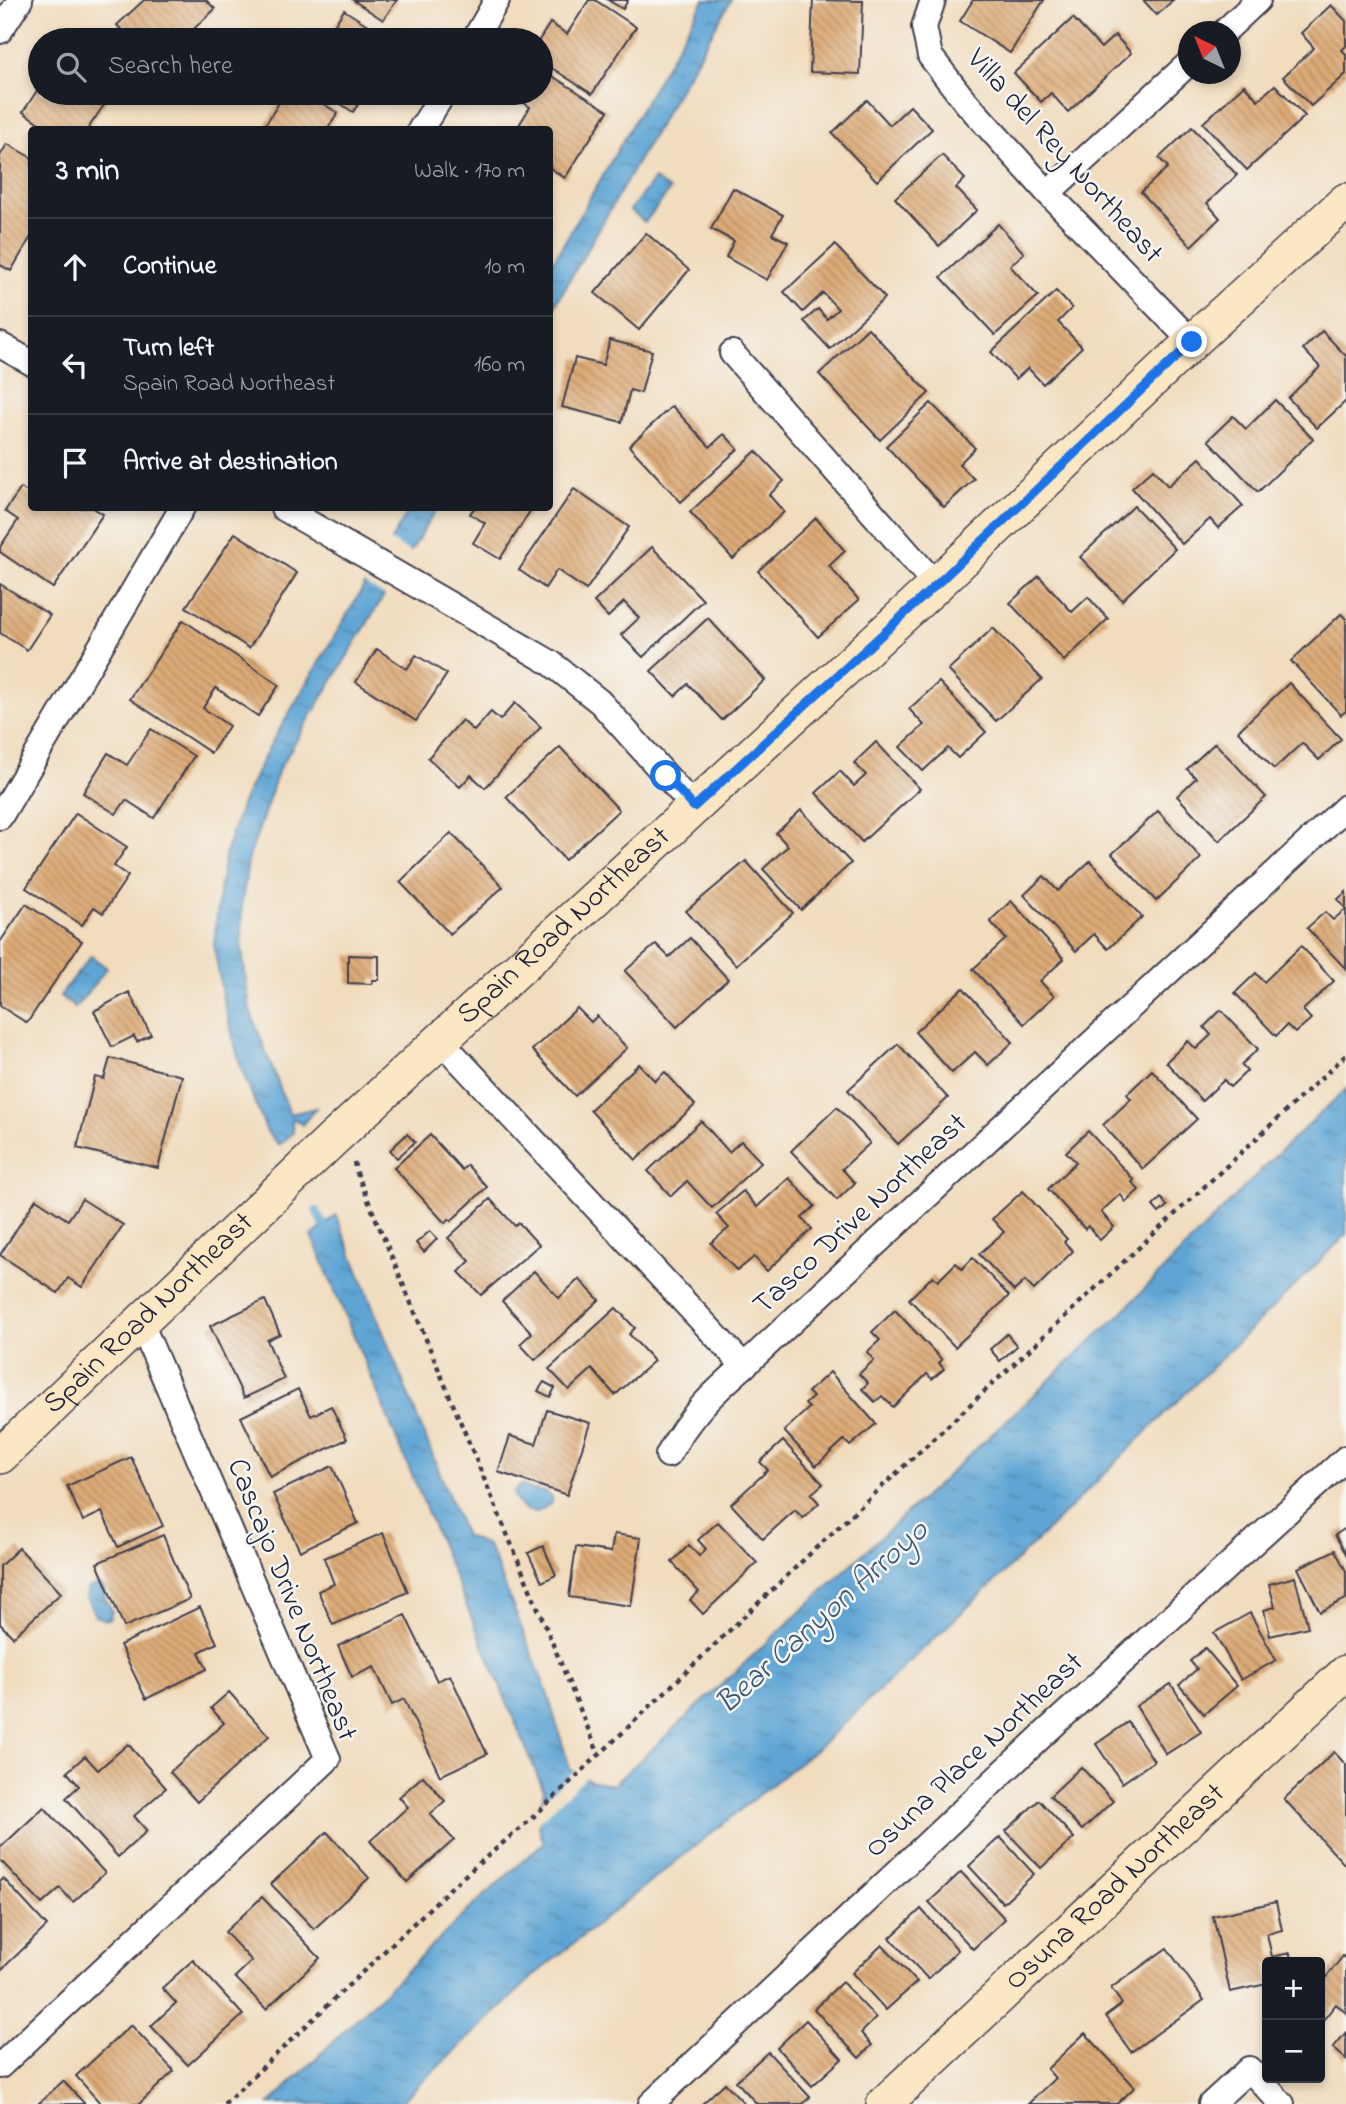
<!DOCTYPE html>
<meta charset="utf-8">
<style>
:root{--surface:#171b24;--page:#242831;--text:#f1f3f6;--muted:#9ea1a6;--line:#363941}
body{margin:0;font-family:"Indie Flower",sans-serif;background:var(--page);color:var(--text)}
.controls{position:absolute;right:21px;bottom:21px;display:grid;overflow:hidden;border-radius:7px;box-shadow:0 4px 10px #0003}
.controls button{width:63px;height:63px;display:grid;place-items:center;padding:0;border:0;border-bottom:2px solid var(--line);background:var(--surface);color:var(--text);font:35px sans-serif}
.compass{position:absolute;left:1178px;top:21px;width:63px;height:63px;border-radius:50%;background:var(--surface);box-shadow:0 4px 10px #0003;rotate:317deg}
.stop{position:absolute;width:21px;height:21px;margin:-16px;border:5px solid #1a73e8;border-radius:50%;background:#fff}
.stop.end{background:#1a73e8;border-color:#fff;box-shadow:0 2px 7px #0008}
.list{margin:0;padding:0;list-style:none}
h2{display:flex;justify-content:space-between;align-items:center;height:91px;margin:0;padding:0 28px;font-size:30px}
h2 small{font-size:23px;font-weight:400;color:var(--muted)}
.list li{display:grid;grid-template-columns:46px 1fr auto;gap:21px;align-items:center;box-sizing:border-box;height:98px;padding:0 28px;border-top:2px solid var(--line)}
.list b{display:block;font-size:26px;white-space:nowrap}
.list p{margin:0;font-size:23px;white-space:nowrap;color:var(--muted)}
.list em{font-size:23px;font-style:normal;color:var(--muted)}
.icon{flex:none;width:38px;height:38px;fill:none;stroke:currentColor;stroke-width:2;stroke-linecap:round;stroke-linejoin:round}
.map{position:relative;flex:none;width:1346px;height:2104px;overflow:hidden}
.search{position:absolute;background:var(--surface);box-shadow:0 4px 10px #0003;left:28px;top:28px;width:525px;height:77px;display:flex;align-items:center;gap:18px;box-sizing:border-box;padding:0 24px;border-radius:38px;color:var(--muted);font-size:26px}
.panel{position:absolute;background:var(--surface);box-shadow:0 4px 10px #0003;left:28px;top:126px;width:525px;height:385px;border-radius:7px}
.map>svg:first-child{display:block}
</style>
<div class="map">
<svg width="1346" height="2104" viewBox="0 0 1346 2104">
<defs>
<pattern id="water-ripples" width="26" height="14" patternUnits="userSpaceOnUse" patternTransform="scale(1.75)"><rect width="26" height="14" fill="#5ea5d4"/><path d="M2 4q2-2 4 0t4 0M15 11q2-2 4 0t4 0" fill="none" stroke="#4d86ad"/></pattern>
<pattern id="building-back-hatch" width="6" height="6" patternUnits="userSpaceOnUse" patternTransform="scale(1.75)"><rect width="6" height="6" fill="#ddab77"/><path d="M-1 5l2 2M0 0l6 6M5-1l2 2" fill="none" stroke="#b38b63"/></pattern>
</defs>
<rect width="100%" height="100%" fill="#f6f6f2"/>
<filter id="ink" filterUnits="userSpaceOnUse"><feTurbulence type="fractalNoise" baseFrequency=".0143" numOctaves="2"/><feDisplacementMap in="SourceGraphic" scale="14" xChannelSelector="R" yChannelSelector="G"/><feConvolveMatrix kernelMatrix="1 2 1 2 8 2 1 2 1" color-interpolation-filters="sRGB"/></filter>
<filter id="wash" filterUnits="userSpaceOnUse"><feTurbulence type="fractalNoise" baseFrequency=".00686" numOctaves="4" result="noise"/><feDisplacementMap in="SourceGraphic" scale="28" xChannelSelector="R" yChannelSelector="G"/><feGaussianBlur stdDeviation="1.57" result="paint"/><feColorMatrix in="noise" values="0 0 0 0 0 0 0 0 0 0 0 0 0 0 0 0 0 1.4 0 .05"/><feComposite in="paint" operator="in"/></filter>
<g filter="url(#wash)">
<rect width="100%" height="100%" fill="#f1dcbd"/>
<g fill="url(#water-ripples)" stroke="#406488" stroke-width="2">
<polygon points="704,0 731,0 550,314 550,267"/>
<polygon points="654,179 670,190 645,222 630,210"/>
<polygon points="410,508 437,508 279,769 248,861 242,903 242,950 250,1010 290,1114 316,1108 302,1125 295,1119 292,1120 293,1133 279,1145 267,1132 241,1068 223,999 214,946 219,891 226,851 242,803 268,749"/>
<polygon points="91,956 107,968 75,1008 60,996"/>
<path d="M1346 1089V1235L1006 1571 820 1746 538 1972 399 2104H269L475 1904 544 1842C535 1826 540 1809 544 1791L312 1236 336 1215 465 1536 487 1545 494 1559 547 1692 570 1769 591 1781 613 1785 948 1475 1118 1316 1275 1156Z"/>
<path d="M522 1485 533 1490 546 1492 552 1498 550 1504 537 1512C525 1512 516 1504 513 1492Z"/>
<polygon points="99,1585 104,1588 105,1599 112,1610 110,1618 105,1620 95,1616 86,1596 88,1588"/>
</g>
<g fill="#f1dcbd">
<polygon points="388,539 412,553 387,597 361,582"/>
<polygon points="576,1769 588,1775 537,1823 535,1818 538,1805"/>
</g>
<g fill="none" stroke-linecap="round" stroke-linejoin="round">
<polyline stroke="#5ea5d4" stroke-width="8" points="316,1211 328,1233"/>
</g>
<g id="blocks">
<g fill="url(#building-back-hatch)">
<polygon points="144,0 206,0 215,9 182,40 131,40 117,25"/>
<polygon points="353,0 397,0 383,20"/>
<polygon points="589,0 595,0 636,27 592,94 541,61 539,40 550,23 567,34"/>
<polygon points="608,0 628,0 623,9"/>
<polygon points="813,0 863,1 860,74 810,72"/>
<polygon points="973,0 1044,0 1010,53 960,21"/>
<polygon points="1143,0 1173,0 1157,15"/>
<polygon points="1331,5 1346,21 1346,46 1342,50 1346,54 1346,74 1311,106 1283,77 1314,48 1301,33"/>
<polygon points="344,10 391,40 325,40"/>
<polygon points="1073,18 1101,48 1115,35 1131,53 1068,112 1051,93 1041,102 1014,73"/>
<polygon points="541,69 608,111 565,178 550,168 550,130 516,130 530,107 508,93 541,93"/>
<polygon points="1244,85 1258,100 1275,85 1305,116 1247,170 1203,123"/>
<polygon points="40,86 40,93 112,93 87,130 49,130 23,112"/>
<polygon points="285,93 305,93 338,113 327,130 262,130"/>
<polygon points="324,93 366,93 353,112"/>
<polygon points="867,100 890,125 910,106 932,129 877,181 832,133"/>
<polygon points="1192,127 1237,175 1207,203 1220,218 1191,246 1141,192 1168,167 1159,158"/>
<polygon points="7,144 32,158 32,235 11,271 0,265 0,156"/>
<polygon points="942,155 965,179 956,188 977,210 939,246 895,198"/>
<polygon points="733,188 783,215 772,234 788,242 767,280 726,257 734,241 711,229"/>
<polygon points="998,224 1024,253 1010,266 1038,296 995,335 941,277"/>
<polygon points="646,233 689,270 639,330 595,293"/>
<polygon points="835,245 885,298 830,349 804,321 818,309 827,319 838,309 823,293 803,312 784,292"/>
<polygon points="1056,291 1072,308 1058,322 1082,347 1043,384 1028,368 1016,379 991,352"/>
<polygon points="868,328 929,393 880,440 819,374"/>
<polygon points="1322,331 1346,356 1346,401 1317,428 1288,398 1320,367 1303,349"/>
<polygon points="610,340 652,351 641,393 630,390 622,422 562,407 575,358 603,365"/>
<polygon points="1275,400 1313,439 1258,492 1208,440 1233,416 1246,429"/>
<polygon points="931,403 975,448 959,464 974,479 944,507 886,446"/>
<polygon points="672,406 710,447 724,434 738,449 681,502 629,446"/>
<polygon points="756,451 784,481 769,495 784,512 733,559 690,512"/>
<polygon points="1200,458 1243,506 1218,528 1210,519 1182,544 1132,488 1153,469 1168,486"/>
<polygon points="21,488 32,495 32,508 93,508 103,514 53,588 0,552 0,547 18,520 5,511"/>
<polygon points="574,489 629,527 586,590 557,570 545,588 519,570"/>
<polygon points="1134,506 1175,549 1122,600 1080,557"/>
<polygon points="474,508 532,508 500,559 473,543 485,523 470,514"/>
<polygon points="816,518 845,551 829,566 859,600 818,637 758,571"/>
<polygon points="235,533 297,573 249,648 186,607"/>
<polygon points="652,547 703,600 643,657 621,635 639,618 624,602 608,617 594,602"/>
<polygon points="1039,576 1072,612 1088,597 1108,619 1064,661 1010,603"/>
<polygon points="0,584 50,615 27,650 0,633"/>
<polygon points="1341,614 1346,619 1346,711 1341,715 1291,661"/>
<polygon points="708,618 765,680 722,720 688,684 675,696 651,671"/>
<polygon points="183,620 279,685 258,716 216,688 203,708 229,726 211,753 130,699"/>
<polygon points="993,628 1042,679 996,721 948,670"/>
<polygon points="377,649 407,669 416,655 447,674 416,721 356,682"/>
<polygon points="939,682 986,732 958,758 948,748 923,771 900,747 924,725 909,709"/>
<polygon points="1289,683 1341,739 1319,760 1302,743 1274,769 1238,731"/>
<polygon points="515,703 541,727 485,788 471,775 460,787 428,758 462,720 474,731 491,712 500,720"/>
<polygon points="151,729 194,756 154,818 126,800 116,814 83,793 108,753 127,765"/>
<polygon points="876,742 920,789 862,842 816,793 840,771 854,786 866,775 854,763"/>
<polygon points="1215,743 1266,797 1219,841 1177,796 1196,778 1187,769"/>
<polygon points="560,747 619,810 565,860 506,797"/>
<polygon points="801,810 851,863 801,910 763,869 788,846 776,833"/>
<polygon points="1158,811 1201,858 1156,901 1112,854"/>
<polygon points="76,813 127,847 114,866 128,876 103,913 94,907 82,925 26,888"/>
<polygon points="451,833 503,887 450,934 400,882"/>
<polygon points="746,861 793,913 736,965 686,911"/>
<polygon points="1090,861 1142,917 1108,949 1094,934 1076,951 1024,895 1044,876 1058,891"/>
<polygon points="1346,892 1346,969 1307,928 1325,912 1333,920 1346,909 1338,899"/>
<polygon points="1011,901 1064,959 1040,981 1054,996 1024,1024 973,969 1006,939 990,921"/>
<polygon points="26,904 82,941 27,1023 0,1006 0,942"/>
<polygon points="690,938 728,979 677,1027 625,971 656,944 669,957"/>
<polygon points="1301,946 1334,981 1303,1010 1311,1019 1295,1033 1287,1025 1276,1036 1235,993 1256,973 1264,982"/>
<polygon points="348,955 379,956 379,980 372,980 372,984 348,983"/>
<polygon points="963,988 1013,1042 988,1065 975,1052 952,1073 915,1032"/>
<polygon points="129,992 151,1035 137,1042 134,1036 112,1047 94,1011"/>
<polygon points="577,1008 591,1022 597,1016 627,1048 575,1096 532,1050"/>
<polygon points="1221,1010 1258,1049 1241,1065 1247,1071 1230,1087 1224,1080 1202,1101 1166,1062 1188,1041 1196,1049 1211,1035 1204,1027"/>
<polygon points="898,1044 948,1098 898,1144 848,1090"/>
<polygon points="110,1058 182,1076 158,1168 77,1148 95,1077 104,1079"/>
<polygon points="639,1064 655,1081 665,1072 695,1105 636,1160 590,1110"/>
<polygon points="1152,1070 1197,1119 1143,1169 1103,1125 1131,1099 1127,1094"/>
<polygon points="837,1107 870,1143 842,1169 855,1183 837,1200 791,1151"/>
<polygon points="701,1121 729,1152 741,1141 761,1162 712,1208 687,1181 671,1196 648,1171"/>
<polygon points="1088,1131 1134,1180 1132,1182 1139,1190 1126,1202 1120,1194 1101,1212 1114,1227 1100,1240 1088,1226 1085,1229 1048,1189 1076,1162 1066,1152"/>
<polygon points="407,1134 415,1142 397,1158 390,1150"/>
<polygon points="430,1135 462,1170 467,1165 487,1187 451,1221 449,1219 445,1223 394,1168"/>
<polygon points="789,1178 815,1206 802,1218 812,1229 767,1271 754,1257 737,1271 711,1243 729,1228 716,1214 743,1191 757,1207"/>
<polygon points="1023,1191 1067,1239 1064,1242 1073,1251 1034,1290 1025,1281 1014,1291 979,1254 1004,1232 992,1219"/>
<polygon points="1161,1198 1167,1206 1159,1213 1153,1206"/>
<polygon points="36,1199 68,1220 82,1199 123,1225 82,1287 68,1278 58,1293 0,1255"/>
<polygon points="490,1199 515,1226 519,1223 539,1245 481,1295 459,1272 470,1261 448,1238"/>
<polygon points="430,1231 437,1239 424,1252 416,1243"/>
<polygon points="973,1258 1009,1296 955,1347 909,1299 933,1276 938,1281 956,1263 962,1269"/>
<polygon points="534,1271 559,1298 579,1279 599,1300 535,1360 520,1344 532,1333 502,1301"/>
<polygon points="265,1300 280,1334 267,1340 284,1379 244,1398 210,1326"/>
<polygon points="616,1308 635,1328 629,1334 654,1361 615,1395 592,1369 569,1390 549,1369"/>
<polygon points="895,1310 942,1360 939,1363 944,1369 932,1379 927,1374 893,1407 882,1396 875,1402 862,1389 868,1383 859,1374 874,1360 867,1352 880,1340 872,1332"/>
<polygon points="1007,1334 1017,1346 1000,1361 990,1349"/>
<polygon points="830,1372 876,1424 850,1446 844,1440 816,1466 784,1431 809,1408 805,1404 813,1397 808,1392"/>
<polygon points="544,1382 555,1388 550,1397 538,1391"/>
<polygon points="298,1389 311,1416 331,1406 347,1439 270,1477 241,1417"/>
<polygon points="547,1410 590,1423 567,1495 498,1472 510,1436 536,1444"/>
<polygon points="783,1441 823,1484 811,1494 819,1503 803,1518 795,1510 763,1539 731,1504 768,1470 760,1462"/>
<polygon points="131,1457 163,1526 118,1547 102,1512 83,1521 67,1486"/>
<polygon points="332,1466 358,1523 300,1551 273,1494"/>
<polygon points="718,1522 757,1563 703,1614 690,1600 699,1592 672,1562 689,1545 699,1556 706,1549 698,1540"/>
<polygon points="1346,1528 1346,1554 1335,1535"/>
<polygon points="383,1533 408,1592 333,1625 318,1591 334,1584 324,1558"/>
<polygon points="614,1534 641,1538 631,1606 569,1597 576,1547 611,1552"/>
<polygon points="163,1535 190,1599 124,1627 97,1563"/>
<polygon points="543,1546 556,1575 542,1582 528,1553"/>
<polygon points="19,1548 61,1593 13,1637 0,1624 0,1566"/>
<polygon points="1335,1550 1346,1571 1346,1599 1320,1612 1298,1568"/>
<polygon points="1295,1577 1308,1627 1270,1636 1264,1610 1275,1607 1269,1584"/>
<polygon points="200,1607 217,1643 199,1652 207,1669 146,1699 120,1645"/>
<polygon points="1250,1613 1276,1660 1241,1680 1214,1633"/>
<polygon points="405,1615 437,1681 450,1675 487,1754 440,1776 404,1699 392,1705 374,1667 352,1677 338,1646"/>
<polygon points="1205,1648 1237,1686 1204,1714 1179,1685 1197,1669 1190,1661"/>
<polygon points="1171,1684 1201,1732 1166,1754 1136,1706"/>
<polygon points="229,1692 269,1736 197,1802 170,1772 224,1723 211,1708"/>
<polygon points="1128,1722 1154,1761 1122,1783 1096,1744"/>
<polygon points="128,1744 166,1788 134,1816 147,1831 118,1857 66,1798 79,1786 67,1772 85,1756 98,1770"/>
<polygon points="1334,1752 1346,1765 1346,1866 1284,1799"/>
<polygon points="1081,1767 1113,1801 1082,1830 1050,1796"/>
<polygon points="423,1776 445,1801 430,1814 454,1840 407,1882 370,1841 408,1807 399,1797"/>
<polygon points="1039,1800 1074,1838 1041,1868 1006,1831"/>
<polygon points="44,1807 105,1873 73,1902 60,1888 42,1904 0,1860 0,1848"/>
<polygon points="327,1832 369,1878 314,1929 271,1884"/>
<polygon points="1000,1837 1034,1874 1003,1903 969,1866"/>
<polygon points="961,1872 1005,1919 973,1949 929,1902"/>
<polygon points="3,1878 47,1926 0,1971 0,1881"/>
<polygon points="262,1897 320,1958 266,2009 235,1977 252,1961 225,1932"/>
<polygon points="1276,1902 1282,1930 1267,1934 1272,1957 1290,1953 1291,1962 1267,1962 1267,1984 1230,1992 1213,1916"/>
<polygon points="921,1909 958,1950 928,1979 890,1938"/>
<polygon points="882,1945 917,1982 886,2010 852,1973"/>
<polygon points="1167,1948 1204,2000 1131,2052 1106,2016 1122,2004 1111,1988"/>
<polygon points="1343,1956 1346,1959 1346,2013 1336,2004 1320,2024 1320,1985"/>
<polygon points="193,1960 243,2015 188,2065 151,2026 176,2003 162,1988"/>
<polygon points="842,1982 876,2018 861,2033 872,2045 859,2058 814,2009"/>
<polygon points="806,2020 842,2059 812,2086 777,2048"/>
<polygon points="131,2025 174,2071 139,2104 101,2104 76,2076"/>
<polygon points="1346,2032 1346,2059 1333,2048"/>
<polygon points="1085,2033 1135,2087 1117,2104 1028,2104 1055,2078 1047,2069"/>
<polygon points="768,2052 810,2097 803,2104 757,2104 736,2081"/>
<polygon points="63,2081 85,2104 38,2104"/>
<polygon points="725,2083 745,2104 702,2104"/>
</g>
</g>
</g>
<g filter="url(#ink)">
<use href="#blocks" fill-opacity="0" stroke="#413e4e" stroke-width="2"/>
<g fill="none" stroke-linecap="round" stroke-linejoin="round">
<defs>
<g id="street">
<polyline points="933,0 924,27 930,56 964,100 1048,193 1192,342"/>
<polyline points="0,31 20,0"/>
<polyline points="1224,32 1258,0"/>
<polyline points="474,40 497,0"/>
<polyline points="420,130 444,93"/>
<polyline points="1048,193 1188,64"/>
<polyline points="0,345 32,363"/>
<polyline points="732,353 936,585"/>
<polyline points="283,508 551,663 600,702 694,807"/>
<polyline points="0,817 182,508"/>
<polyline points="441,1041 744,1366 1346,807"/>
<path d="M668 1455C691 1414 709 1397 744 1366"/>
<polyline points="0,2066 328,1759 141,1323"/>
<polyline points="651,2104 1048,1730 1346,1458"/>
<polyline points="1211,2104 1249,2069 1282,2104"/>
</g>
<g id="secondary">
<path id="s1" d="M0 1456 332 1140 936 585 1192 342 1346 201"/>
<path id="s2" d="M884 2104 1346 1673"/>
</g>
</defs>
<use href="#street" stroke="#413e4e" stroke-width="28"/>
<use href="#secondary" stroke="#413e4e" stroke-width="38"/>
<g stroke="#413e4e" stroke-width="4.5" stroke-dasharray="5 5" stroke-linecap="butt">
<polyline points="354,1162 356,1171 599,1755 815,1549 1346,1055"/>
<polyline points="224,2104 456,1883 531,1819 599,1755"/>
</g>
<use href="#street" stroke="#fff" stroke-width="24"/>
<use href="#secondary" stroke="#fbe7c3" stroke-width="35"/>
</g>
</g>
<g fill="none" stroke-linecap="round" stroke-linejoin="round" filter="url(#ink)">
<polyline stroke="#1a73e8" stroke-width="9" points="666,776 694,807 936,585 1192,342"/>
</g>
<g text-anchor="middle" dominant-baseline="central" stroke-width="5" stroke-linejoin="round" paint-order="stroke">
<g font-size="30" fill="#22223b" stroke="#f6f6f2">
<text transform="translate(1064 157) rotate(48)">Villa del Rey Northeast</text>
<text stroke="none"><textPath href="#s1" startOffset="774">Spain Road Northeast</textPath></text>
<text transform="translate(861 1215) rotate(-43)">Tasco Drive Northeast</text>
<text stroke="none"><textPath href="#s1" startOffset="206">Spain Road Northeast</textPath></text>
<text transform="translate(291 1600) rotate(68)">Cascajo Drive Northeast</text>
<text transform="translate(975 1756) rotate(-43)">Osuna Place Northeast</text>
<text stroke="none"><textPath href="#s2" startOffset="317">Osuna Road Northeast</textPath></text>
</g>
<g font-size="32" font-style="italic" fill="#3a5678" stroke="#f6f6f2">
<text transform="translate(823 1618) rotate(-42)">Bear Canyon Arroyo</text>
</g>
</g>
</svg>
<div class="controls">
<button>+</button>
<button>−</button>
</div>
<svg class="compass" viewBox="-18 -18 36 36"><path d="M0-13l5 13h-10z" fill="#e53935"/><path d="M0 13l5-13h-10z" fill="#9ea1a6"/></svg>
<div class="stop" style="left:666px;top:776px"></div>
<div class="stop end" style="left:1192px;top:342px"></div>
<div class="search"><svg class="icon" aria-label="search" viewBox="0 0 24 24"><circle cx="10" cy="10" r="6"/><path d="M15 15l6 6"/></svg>Search here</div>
<section class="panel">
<h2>3 min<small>Walk · 170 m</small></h2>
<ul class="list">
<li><svg class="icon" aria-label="ahead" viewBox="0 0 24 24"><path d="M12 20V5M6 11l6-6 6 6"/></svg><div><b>Continue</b></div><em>10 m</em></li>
<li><svg class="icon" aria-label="left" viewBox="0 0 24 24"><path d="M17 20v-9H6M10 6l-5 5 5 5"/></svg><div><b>Turn left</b><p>Spain Road Northeast</p></div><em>160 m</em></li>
<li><svg class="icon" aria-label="arrive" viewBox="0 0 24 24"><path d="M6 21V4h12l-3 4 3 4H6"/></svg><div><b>Arrive at destination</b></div></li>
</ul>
</section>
</div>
